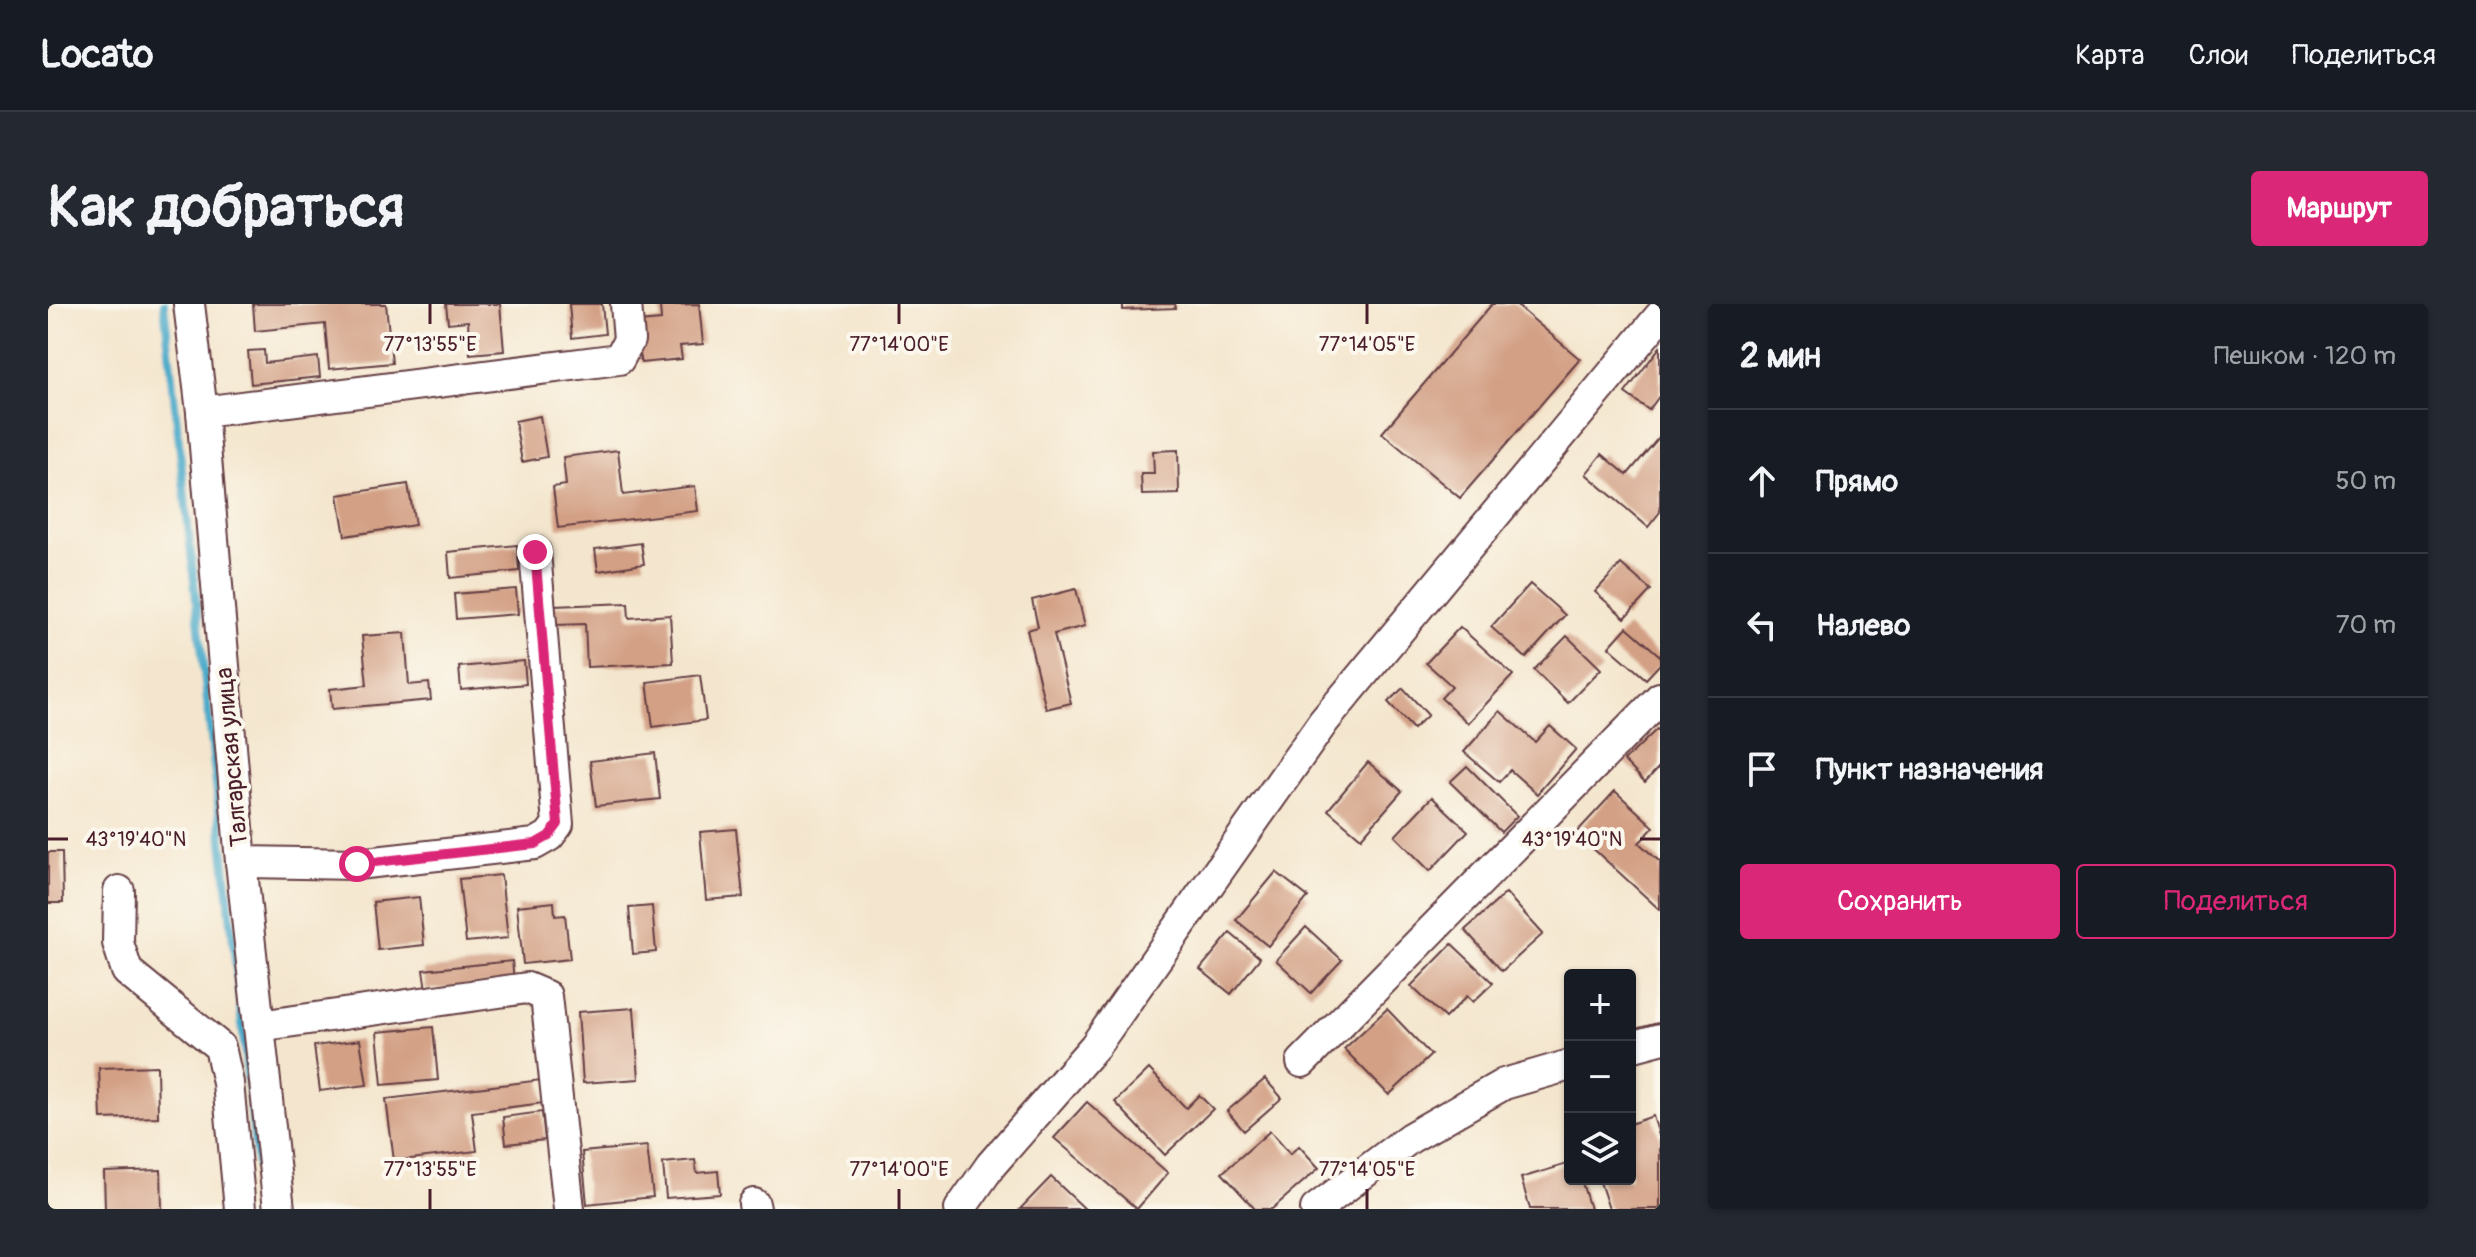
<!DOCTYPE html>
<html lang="ru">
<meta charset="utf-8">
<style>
:root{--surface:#171b24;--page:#242831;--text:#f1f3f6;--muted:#9ea1a6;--line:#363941;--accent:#db2777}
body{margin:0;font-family:Pangolin,sans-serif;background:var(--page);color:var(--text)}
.controls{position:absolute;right:24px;bottom:24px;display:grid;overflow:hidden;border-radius:8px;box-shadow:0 2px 6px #0004}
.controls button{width:72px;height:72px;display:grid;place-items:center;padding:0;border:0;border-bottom:2px solid var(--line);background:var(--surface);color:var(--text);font:40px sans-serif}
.stop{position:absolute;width:24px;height:24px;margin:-18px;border:6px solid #db2777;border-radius:50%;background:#fff}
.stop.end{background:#db2777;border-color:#fff;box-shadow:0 2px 8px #0008}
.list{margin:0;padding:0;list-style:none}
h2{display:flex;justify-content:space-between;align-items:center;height:104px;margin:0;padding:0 32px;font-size:34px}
h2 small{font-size:26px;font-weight:400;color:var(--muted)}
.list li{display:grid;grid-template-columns:52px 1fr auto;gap:24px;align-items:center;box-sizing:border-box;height:144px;padding:0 32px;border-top:2px solid var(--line)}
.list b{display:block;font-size:30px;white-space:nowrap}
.list em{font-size:26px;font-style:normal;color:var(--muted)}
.actions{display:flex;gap:16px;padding:24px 32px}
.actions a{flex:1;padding:18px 0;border:2px solid var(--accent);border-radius:8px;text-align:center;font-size:28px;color:var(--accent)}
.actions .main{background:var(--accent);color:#fff}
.icon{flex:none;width:44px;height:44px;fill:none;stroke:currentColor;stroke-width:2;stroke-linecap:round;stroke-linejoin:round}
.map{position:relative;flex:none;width:1612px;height:905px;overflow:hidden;border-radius:8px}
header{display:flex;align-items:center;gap:48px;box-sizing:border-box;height:112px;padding:0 40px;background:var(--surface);border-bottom:2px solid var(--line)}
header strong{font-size:38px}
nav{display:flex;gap:44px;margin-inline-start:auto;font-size:28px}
.intro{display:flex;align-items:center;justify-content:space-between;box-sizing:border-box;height:192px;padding:0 48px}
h1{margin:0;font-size:56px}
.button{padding:20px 36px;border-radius:8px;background:var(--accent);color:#fff;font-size:28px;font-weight:700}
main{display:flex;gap:48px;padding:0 48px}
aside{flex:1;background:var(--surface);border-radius:8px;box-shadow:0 2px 6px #0004}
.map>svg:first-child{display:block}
</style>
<header>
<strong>Locato</strong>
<nav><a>Карта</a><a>Слои</a><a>Поделиться</a></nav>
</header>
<div class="intro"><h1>Как добраться</h1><a class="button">Маршрут</a></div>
<main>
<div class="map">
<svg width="1612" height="905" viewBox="0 0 1612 905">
<rect width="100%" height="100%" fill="#fbf7ec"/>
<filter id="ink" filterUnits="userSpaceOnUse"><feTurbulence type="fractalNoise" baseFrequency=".0125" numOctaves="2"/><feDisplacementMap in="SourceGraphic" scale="16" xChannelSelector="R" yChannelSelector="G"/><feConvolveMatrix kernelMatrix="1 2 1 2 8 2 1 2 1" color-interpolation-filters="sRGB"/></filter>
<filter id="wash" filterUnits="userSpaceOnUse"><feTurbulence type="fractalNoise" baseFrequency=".006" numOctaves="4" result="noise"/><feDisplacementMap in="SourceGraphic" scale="32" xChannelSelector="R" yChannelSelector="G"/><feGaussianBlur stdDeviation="1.8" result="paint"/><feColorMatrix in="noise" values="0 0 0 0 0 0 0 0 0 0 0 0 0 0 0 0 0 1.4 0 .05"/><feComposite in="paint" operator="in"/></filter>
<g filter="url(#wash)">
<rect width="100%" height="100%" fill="#f4e6ce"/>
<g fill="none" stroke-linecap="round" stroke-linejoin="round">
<polyline stroke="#4baaca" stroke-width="8" points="116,0 214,905"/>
</g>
<g id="blocks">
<g fill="#d3a085">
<polygon points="205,0 338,0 344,59 281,65 277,20 207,27"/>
<polygon points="398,0 452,0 456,47 422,50 420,17 400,19"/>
<polygon points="521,0 554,0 557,30 524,34"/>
<polygon points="651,0 655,40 632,42 634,55 593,59 589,18 613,16 612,1"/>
<polygon points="1075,0 1127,0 1128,4 1075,6"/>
<polygon points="1444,0 1467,0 1532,55 1412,194 1334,129"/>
<polygon points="1612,43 1612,91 1601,106 1577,89"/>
<polygon points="216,46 217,59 270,53 272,73 203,80 200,47"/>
<polygon points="492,112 499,153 474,158 467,117"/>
<polygon points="1612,132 1612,208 1600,223 1538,170 1554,150 1579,171"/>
<polygon points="570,146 575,191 647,182 650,207 510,224 505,183 518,181 515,153"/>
<polygon points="1130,146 1131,190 1094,191 1093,170 1106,170 1105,147"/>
<polygon points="360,180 367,221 297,232 290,191"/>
<polygon points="593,239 596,260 550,267 547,245"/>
<polygon points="469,241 471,267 402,274 400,248"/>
<polygon points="1573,260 1603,286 1577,314 1547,288"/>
<polygon points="1482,280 1517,311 1478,354 1443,323"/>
<polygon points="468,285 470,310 408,315 406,290"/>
<polygon points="1028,285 1037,322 1006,330 1023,399 998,405 979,326 990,323 984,296"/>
<polygon points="580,299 581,314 622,311 625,359 539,363 537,320 507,321 506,302"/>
<polygon points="1412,323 1465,371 1420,419 1393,394 1404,382 1378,359"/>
<polygon points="1579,323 1612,352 1612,360 1598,375 1561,343"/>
<polygon points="357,329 361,381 381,379 383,396 284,405 282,385 319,381 314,332"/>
<polygon points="1519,332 1553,365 1520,399 1486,366"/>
<polygon points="476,357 478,380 413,386 411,363"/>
<polygon points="652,371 658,416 605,423 599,378"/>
<polygon points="1355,384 1380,411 1365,425 1340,398"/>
<polygon points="1452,407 1487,438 1502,422 1528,445 1489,490 1462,466 1451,478 1416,448"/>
<polygon points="1609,425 1612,428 1612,462 1597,478 1576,457"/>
<polygon points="607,449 612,495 548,502 542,457"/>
<polygon points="1320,458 1354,487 1313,534 1280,506"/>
<polygon points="1419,462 1469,512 1453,528 1402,478"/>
<polygon points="1567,487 1606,523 1591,539 1612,558 1612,606 1528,529"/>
<polygon points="1384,493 1420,527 1382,567 1347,532"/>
<polygon points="688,525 695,593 658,596 652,528"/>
<polygon points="0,548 14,548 15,599 0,599"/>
<polygon points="1228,568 1260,593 1220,642 1188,616"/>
<polygon points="453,571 460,634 418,638 411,575"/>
<polygon points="1458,589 1495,630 1454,667 1417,626"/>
<polygon points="371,593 376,641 330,646 325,598"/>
<polygon points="506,598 507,612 517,611 522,655 475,660 469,602"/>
<polygon points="604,602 608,648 585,650 581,604"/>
<polygon points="1258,623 1294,656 1263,689 1228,656"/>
<polygon points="1182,629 1212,654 1183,690 1152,665"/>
<polygon points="1404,640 1445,679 1425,698 1419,692 1397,714 1363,682"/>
<polygon points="464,657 466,677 378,686 375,666"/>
<polygon points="586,704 591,775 535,779 530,708"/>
<polygon points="1339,705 1383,751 1341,791 1296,745"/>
<polygon points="385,723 390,776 334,781 329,728"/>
<polygon points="312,736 319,781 272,787 266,742"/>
<polygon points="109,762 110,813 53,815 51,764"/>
<polygon points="1101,765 1138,804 1151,791 1165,805 1117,851 1067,798"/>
<polygon points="1217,775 1234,794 1196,827 1179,807"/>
<polygon points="493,776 496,799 424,808 429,847 346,857 338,795"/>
<polygon points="1039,798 1120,869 1089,905 1006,834"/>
<polygon points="494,808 497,836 458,840 455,813"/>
<polygon points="1605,812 1612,835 1612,905 1561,905 1551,875 1582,875 1582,820"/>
<polygon points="1222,827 1242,850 1251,842 1271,864 1224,905 1207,905 1174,869"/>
<polygon points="599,842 605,893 539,900 534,848"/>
<polygon points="647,856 649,869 670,867 672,890 618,894 615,859"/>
<polygon points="1522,859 1522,875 1533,875 1542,905 1482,905 1473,874"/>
<polygon points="113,866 114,905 57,905 56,868"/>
<polygon points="1003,873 1037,905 972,905"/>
</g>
</g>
</g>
<g filter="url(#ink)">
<use href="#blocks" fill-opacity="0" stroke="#643d43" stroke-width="2"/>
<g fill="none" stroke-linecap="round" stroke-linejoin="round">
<defs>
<g id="minor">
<polyline points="141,0 154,108 193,558 231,905"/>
<polyline points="154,108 571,55 581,36 578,0"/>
<polyline points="193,558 309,560 487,540 501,532 510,520 487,248"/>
<polyline points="71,587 70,639 79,667 172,743 180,779 192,905"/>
<polyline points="211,722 479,684 498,692 521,905"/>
<polyline points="1582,743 1612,735"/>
<polyline points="1254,758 1612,394"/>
<polyline points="706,900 707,905"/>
<polyline points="912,905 943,861 1047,742 1276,417 1612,12"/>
<polyline points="1268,905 1362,834 1456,780 1522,761"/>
</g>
</defs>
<use href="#minor" stroke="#643d43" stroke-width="34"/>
<use href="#minor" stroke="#fff" stroke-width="30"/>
</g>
</g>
<g fill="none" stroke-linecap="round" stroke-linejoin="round" filter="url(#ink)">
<polyline stroke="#db2777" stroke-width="10" points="309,560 487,540 501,532 510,520 487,248"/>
</g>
<path fill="none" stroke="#4a1f2b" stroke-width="3" d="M382 0V20M851 0V20M1319 0V20M0 535H20M1592 535H1612M382 885V905M851 885V905M1319 885V905"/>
<g text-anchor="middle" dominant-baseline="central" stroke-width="8" stroke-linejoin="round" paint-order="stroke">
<g font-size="24" fill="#4a1f2b" stroke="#fbf7ec">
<text transform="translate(184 453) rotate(-95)">Талгарская улица</text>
</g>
</g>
<g font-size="20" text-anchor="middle" fill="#4a1f2b" stroke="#fbf7ec" stroke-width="8" stroke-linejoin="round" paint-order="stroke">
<text x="382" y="47">77°13'55"E</text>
<text x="851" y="47">77°14'00"E</text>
<text x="1319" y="47">77°14'05"E</text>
<text x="88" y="542">43°19'40"N</text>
<text x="1524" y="542">43°19'40"N</text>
<text x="382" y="872">77°13'55"E</text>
<text x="851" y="872">77°14'00"E</text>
<text x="1319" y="872">77°14'05"E</text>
</g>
</svg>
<div class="controls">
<button>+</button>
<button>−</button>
<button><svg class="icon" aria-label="layers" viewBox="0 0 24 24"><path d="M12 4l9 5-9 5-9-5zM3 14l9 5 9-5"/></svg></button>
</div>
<div class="stop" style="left:309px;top:560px"></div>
<div class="stop end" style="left:487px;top:248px"></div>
</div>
<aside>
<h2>2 мин<small>Пешком · 120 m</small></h2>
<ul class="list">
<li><svg class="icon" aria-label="ahead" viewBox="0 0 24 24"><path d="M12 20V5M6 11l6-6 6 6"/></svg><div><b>Прямо</b></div><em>50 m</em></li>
<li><svg class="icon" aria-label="left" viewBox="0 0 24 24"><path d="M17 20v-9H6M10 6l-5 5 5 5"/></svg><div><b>Налево</b></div><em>70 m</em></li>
<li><svg class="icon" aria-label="arrive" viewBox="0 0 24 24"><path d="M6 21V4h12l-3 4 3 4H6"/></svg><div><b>Пункт назначения</b></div></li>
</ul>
<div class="actions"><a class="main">Сохранить</a><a>Поделиться</a></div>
</aside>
</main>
